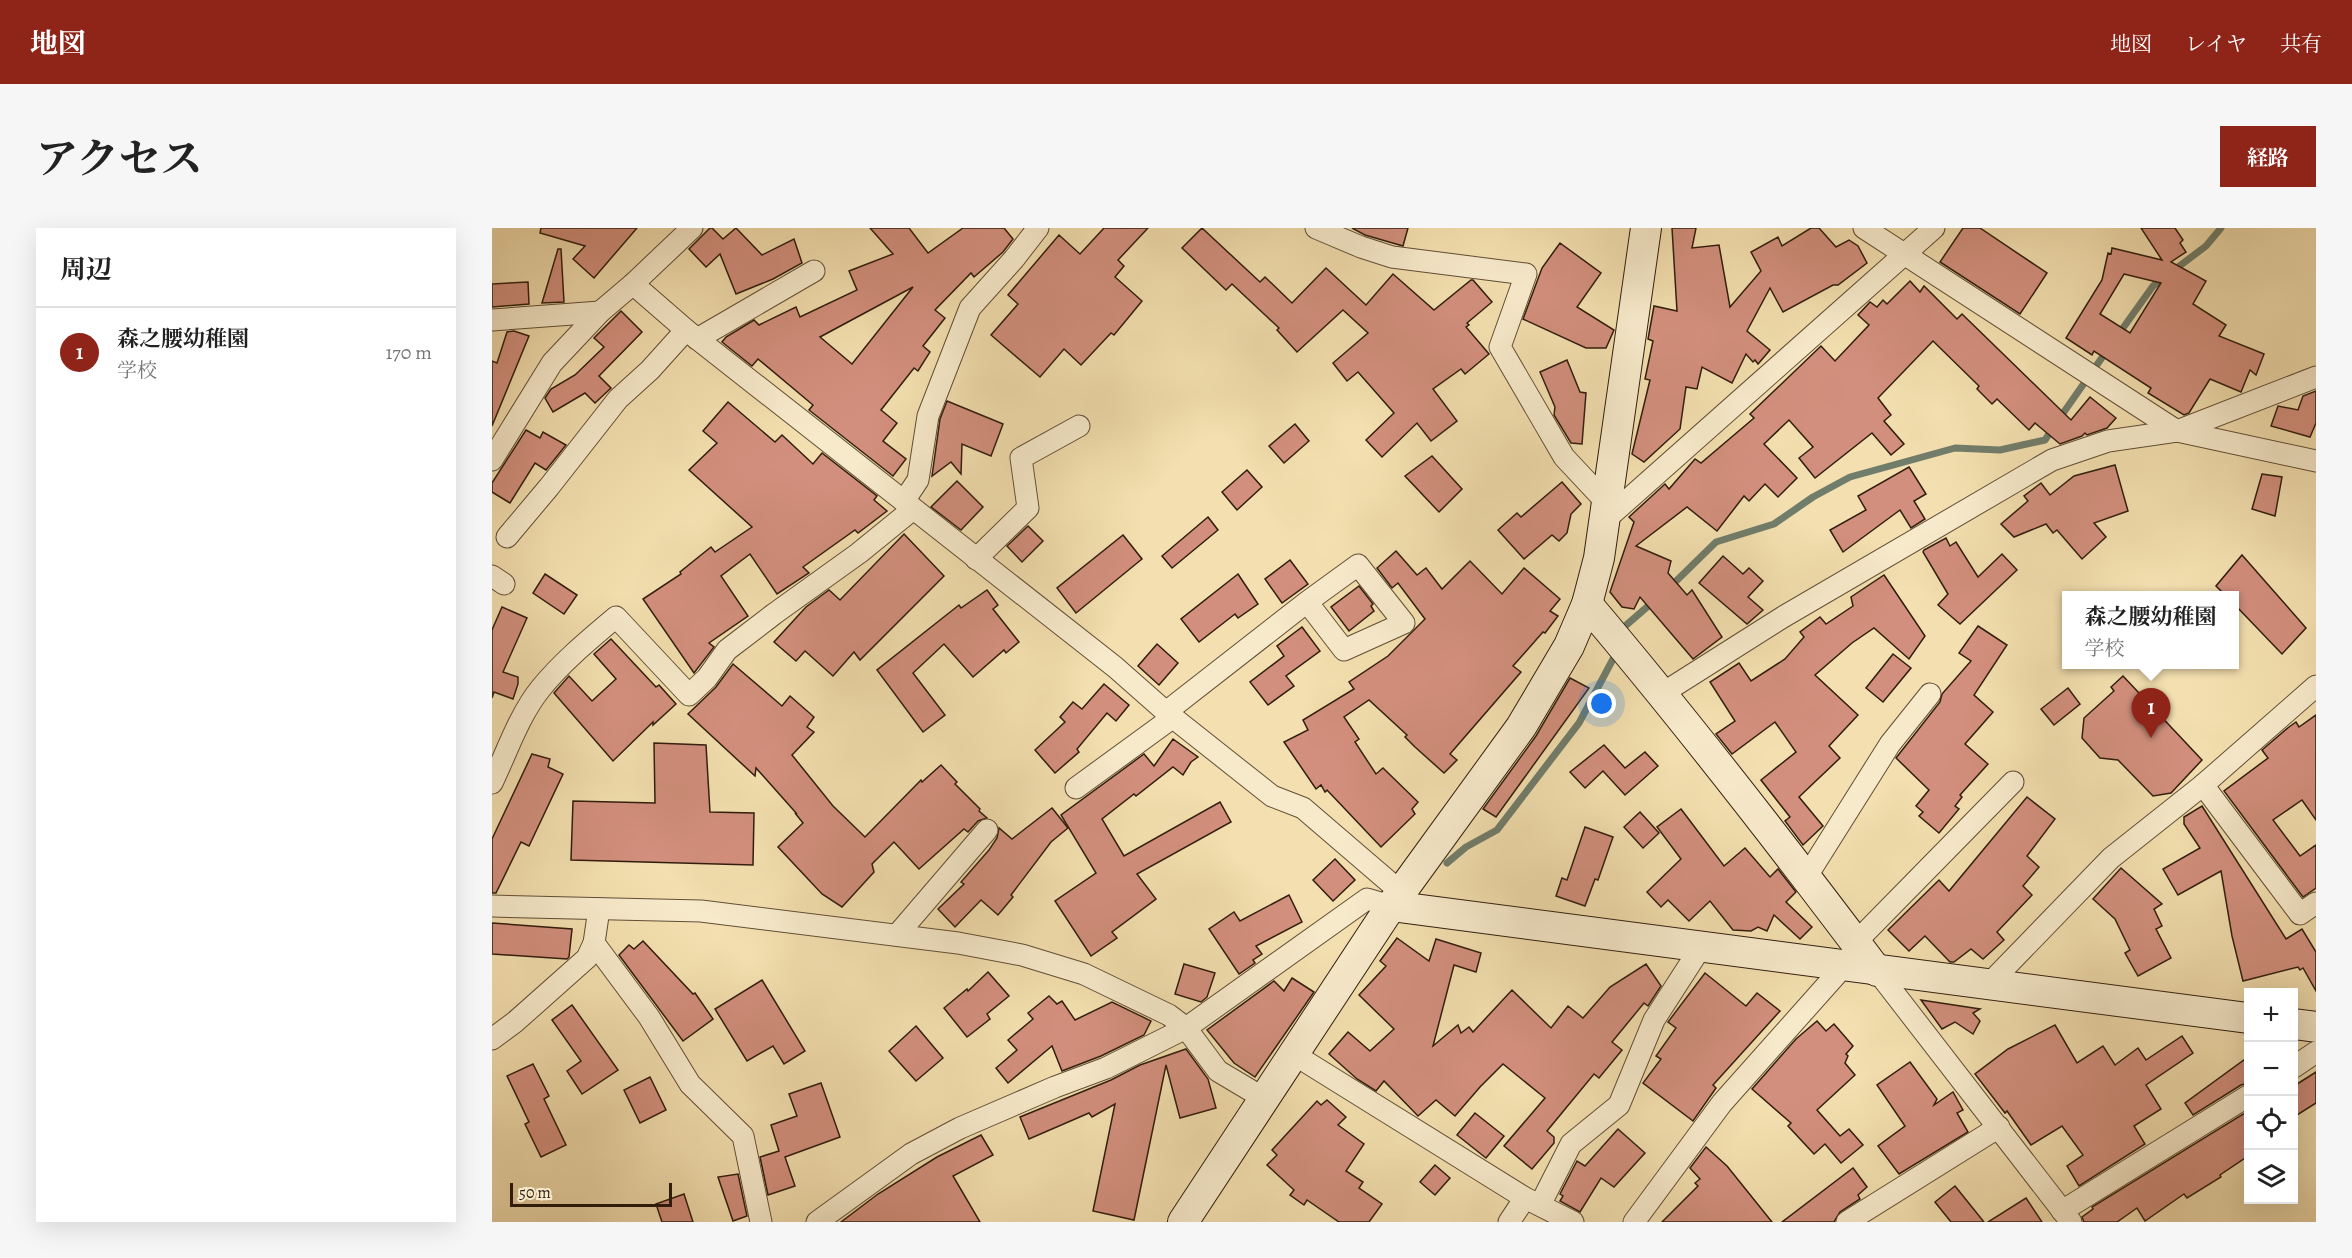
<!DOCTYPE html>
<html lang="ja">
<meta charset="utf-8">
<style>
:root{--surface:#fff;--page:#f6f6f6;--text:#222;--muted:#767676;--line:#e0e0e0;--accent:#8f2418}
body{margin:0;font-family:Alegreya,"Noto Serif JP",serif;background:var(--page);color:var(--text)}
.controls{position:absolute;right:18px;bottom:18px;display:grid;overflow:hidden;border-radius:0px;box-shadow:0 6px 24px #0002}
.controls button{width:54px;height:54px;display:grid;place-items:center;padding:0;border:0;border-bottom:2px solid var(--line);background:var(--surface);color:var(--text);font:30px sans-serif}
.scale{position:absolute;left:18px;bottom:15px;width:162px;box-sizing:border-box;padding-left:6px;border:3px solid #311d0d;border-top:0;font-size:16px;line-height:21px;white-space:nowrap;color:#311d0d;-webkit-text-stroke:4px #f7eacb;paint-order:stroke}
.you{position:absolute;left:1110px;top:476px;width:21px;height:21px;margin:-15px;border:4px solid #fff;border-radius:50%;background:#1a73e8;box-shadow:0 0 0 9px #1a73e833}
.badge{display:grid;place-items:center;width:39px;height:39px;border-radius:50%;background:var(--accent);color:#fff;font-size:20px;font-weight:700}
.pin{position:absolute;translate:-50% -50px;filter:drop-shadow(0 2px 3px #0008)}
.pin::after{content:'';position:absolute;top:32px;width:21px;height:18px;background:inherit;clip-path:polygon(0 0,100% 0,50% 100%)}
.popup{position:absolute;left:1570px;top:363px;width:177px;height:78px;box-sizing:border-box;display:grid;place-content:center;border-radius:0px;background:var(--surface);filter:drop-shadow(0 2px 4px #0005);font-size:20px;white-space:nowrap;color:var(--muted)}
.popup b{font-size:22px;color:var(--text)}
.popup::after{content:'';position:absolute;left:50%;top:100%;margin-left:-12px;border:12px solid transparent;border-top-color:var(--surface)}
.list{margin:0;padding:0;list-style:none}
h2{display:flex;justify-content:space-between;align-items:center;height:78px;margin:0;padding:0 24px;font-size:26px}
h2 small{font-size:20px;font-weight:400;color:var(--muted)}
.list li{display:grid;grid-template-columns:39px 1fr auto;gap:18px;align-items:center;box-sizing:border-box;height:90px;padding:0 24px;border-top:2px solid var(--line)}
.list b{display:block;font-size:22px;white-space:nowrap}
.list p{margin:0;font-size:20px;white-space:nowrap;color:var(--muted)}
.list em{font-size:20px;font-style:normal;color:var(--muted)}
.icon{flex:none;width:33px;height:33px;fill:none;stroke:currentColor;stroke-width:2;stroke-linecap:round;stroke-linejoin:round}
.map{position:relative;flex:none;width:1824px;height:994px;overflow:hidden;border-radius:0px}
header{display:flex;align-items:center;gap:36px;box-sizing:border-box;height:84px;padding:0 30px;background:var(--accent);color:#fff}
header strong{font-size:28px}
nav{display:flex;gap:33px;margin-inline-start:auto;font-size:21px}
.intro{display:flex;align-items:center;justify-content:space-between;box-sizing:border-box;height:144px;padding:0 36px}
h1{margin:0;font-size:42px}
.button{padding:15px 27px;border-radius:0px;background:var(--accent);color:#fff;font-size:21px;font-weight:700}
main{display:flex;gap:36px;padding:0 36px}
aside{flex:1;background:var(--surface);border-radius:0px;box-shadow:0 6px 24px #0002}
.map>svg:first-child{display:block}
</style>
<header>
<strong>地図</strong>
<nav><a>地図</a><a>レイヤ</a><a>共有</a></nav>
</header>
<div class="intro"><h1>アクセス</h1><a class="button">経路</a></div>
<main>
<aside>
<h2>周辺<small></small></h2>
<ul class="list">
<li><span class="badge">1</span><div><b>森之腰幼稚園</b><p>学校</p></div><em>170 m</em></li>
</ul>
</aside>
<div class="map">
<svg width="1824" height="994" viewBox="0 0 1824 994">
<rect width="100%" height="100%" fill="#f3dfaf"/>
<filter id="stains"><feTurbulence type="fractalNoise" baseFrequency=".00333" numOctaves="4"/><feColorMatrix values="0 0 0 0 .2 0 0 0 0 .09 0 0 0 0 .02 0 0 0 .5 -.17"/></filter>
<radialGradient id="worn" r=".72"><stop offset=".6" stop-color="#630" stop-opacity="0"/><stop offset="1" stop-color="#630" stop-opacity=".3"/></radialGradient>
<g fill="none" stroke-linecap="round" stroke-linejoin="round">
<g stroke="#717d6b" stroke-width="7">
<polyline points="1626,107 1661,58 1714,18 1729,0"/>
<polyline points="1567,191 1616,121"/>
<polyline points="1177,360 1224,314 1282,296 1321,269 1358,249 1463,220 1508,222 1553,212 1561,200"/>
<polyline points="1132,399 1162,373"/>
<polyline points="955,635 974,619 1005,602 1087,495 1121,431"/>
</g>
</g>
<g fill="#d28f7d" stroke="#311d0d" stroke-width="1.5" fill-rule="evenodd">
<polygon points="49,0 145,0 102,50 81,31 93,18 48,5"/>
<polygon points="218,0 220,0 231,11 244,0 270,27 302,11 310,35 281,51 244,66 228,26 214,39 197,21"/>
<path d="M378 0H417L436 25 471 0H512L521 11 511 24 482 49 479 45 443 82 453 90 431 118 438 124 426 143 422 140 389 182 405 195 391 213 414 231 401 248 317 182 321 177 266 131 260 138 230 114 234 109 262 92 267 97 304 79 308 89 365 62 357 43 401 26ZM421 59 360 136 328 109Z"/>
<polygon points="612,0 656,0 626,32 632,38 623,49 650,73 622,107 619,105 589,137 572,121 548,149 499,107 526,76 516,67 567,7 588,26"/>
<polygon points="710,0 768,54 773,49 800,75 834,40 874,77 901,46 942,82 979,52 981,52 1000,74 975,95 977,97 974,99 997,126 973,146 969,141 941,161 965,193 939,213 925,195 890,229 874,212 902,185 866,144 855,153 841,135 876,105 851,82 805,124 785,102 787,100 740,56 734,62 690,20"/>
<polygon points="860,0 916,0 911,18 873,7"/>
<polygon points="1180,0 1204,0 1200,20 1227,17 1238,79 1269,43 1259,24 1286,9 1290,18 1319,0 1327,0 1344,19 1357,12 1366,18 1375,35 1346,57 1341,57 1291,84 1278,60 1255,103 1278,122 1266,136 1263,132 1261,134 1254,126 1240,155 1210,139 1205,161 1194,159 1188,201 1152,234 1140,226 1158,152 1153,151 1161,113 1156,111 1162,78 1185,83"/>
<polygon points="1471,0 1488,0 1555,45 1528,86 1448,34"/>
<path d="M1649 0H1683L1691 12 1688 15 1694 24 1679 34 1714 53 1701 76 1734 97 1727 108 1772 126 1764 147 1758 142 1749 164 1718 151 1697 185 1692 187 1656 165 1659 160 1602 123 1600 127 1574 110 1610 52 1616 25 1619 26 1620 20 1670 32ZM1632 46 1669 55 1638 105 1608 86Z"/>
<polygon points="1068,15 1109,45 1085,79 1122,102 1114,120 1094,120 1031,91 1050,40"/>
<polygon points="66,21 69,21 72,74 50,75"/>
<polygon points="1418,53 1428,64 1432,58 1465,91 1470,86 1579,192 1598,169 1624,190 1615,200 1595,207 1593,205 1590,208 1568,216 1543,195 1537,202 1505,171 1500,176 1485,161 1487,158 1441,113 1386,170 1399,187 1392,193 1412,216 1399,227 1380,205 1323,250 1307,230 1321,219 1297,192 1272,216 1305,250 1286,269 1273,256 1257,273 1252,268 1225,303 1195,279 1144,318 1179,333 1176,345 1195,367 1200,362 1230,409 1201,431 1148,369 1142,381 1130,379 1118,364 1142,294 1137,289 1173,256 1177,261 1203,231 1209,235 1262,190 1258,186 1329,118 1343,133 1377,97 1366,87 1378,74 1385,79 1391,72 1395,76"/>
<polygon points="36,54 37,76 0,79 0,56"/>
<polygon points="129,83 150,104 107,148 119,160 103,175 93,165 61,184 53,170 59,161 83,147 112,119 102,110"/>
<polygon points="22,103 37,108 0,198 0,133 5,135 15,104"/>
<polygon points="1075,132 1088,164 1094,165 1090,216 1079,215 1062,187 1063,179 1048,144"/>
<polygon points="1824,163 1824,195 1818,209 1779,198 1786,178 1806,182 1811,168"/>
<polygon points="455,173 511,196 499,228 470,216 469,246 459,234 440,248 448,191"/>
<polygon points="236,174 283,214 290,207 321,236 330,225 385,268 382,272 395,283 366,305 363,302 311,339 317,345 285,366 258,326 229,348 256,388 217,415 222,419 202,445 151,371 189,346 188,344 219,319 223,324 260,299 197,242 225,215 211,203"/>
<polygon points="803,196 817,213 792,235 777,218"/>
<polygon points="34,202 48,210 51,204 74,217 54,242 43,235 18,275 0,264 0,255"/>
<polygon points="940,228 970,261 947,284 913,248"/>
<polygon points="1623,237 1636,283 1602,295 1614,309 1590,331 1565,302 1561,305 1554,296 1522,309 1509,296 1536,273 1532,268 1549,255 1558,267 1582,248"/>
<polygon points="1417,239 1434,266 1422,273 1433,291 1419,300 1408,282 1351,324 1338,302 1374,282 1366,268"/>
<polygon points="755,242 770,259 745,282 730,264"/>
<polygon points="1770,246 1790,249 1783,288 1760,281"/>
<polygon points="465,253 491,279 469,302 439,279"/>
<polygon points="1070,254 1089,276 1079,286 1075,305 1067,313 1060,307 1032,331 1006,302 1025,285 1029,289"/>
<polygon points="716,289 726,302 680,340 670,328"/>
<polygon points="536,298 551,313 530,334 515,318"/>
<polygon points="412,306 452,348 368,432 362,424 341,448 313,423 304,433 282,414 314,379 337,362 348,372"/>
<polygon points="631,307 650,331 584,385 565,360"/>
<polygon points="1454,310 1458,318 1464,314 1486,349 1510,326 1525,342 1468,396 1446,377 1456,366 1431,324 1432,322"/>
<polygon points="904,323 925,347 934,340 950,361 978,333 1010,366 1032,340 1068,371 1058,383 1066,388 1053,405 1051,404 1021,438 1029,444 958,526 965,532 952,545 923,519 913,509 915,507 877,472 852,489 867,511 863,514 884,546 891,540 926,574 920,581 923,586 889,619 835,562 833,564 829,557 824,561 792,514 816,502 811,492 862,461 857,454 896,428 933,391 906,355 900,360 885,340"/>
<polygon points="1750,327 1814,400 1790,426 1743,377 1743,368 1734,368 1724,358"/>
<polygon points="1231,328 1251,346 1257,340 1271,353 1256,369 1271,382 1255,396 1207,355"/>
<polygon points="798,332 816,356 790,375 773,351"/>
<polygon points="53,346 85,367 72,386 41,365"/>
<polygon points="746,346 766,376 746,390 743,386 707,414 689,391"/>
<polygon points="1392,347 1433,408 1417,431 1382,400 1360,415 1323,447 1366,487 1337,518 1348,530 1307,569 1331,598 1311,617 1293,593 1298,589 1269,552 1304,524 1283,494 1240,526 1224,506 1243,493 1218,454 1247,435 1259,453 1293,431 1312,409 1308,404 1328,389 1334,396 1361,378 1359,369"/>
<polygon points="867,358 881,376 879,378 882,383 857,403 839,379"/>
<polygon points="495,362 506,377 501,381 527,414 514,425 512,422 481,449 452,416 421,445 453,487 431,504 385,442 467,377 469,380"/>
<polygon points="10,379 35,390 11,444 26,449 26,456 21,471 2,464 0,470 0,402"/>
<polygon points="1486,398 1515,417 1482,467 1501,484 1473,516 1496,536 1468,567 1470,569 1463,578 1467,581 1447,605 1427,588 1431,584 1424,578 1437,562 1404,530 1448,474 1450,466 1479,433 1467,425"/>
<polygon points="810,399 828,423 794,448 802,458 776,477 758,454 792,428 785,418"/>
<polygon points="119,411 164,459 167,457 184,476 161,497 161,494 121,533 62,465 77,448 100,473 124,451 102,426"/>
<polygon points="665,416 686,435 667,457 646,438"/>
<polygon points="1401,426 1419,440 1391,474 1374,460"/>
<polygon points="241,436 290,478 298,468 322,489 315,499 322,504 300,527 341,578 373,609 429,552 430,554 449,537 465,554 463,556 488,581 487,583 495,590 486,593 476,604 472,601 427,641 402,614 380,636 382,644 350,679 330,666 286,619 311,595 303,585 305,586 264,540 263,548 196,486 224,459"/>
<polygon points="1631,448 1710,532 1679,565 1661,568 1626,532 1608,530 1590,510 1592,490 1622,463 1619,459"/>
<polygon points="1078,450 1097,460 1004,589 991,581 1044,508"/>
<polygon points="612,456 637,477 624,493 615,485 585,521 587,524 563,545 543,522 573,494 568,489 581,474 590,481"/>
<polygon points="1576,460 1588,476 1562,497 1549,481"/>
<polygon points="1824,487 1824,592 1810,572 1781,592 1808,628 1824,617 1824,660 1811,669 1732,563 1776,530 1770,522 1797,499 1804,494 1807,499"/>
<polygon points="681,511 706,529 699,534 691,547 681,539 644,568 642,566 610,591 632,628 728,574 739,594 645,646 664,671 620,704 625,710 599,728 563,673 604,645 569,587 652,526 662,538"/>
<polygon points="162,515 214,517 218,584 262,585 261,637 79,632 81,573 163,575"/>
<polygon points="1112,517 1133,540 1153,524 1166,538 1133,567 1111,543 1093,560 1078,544"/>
<polygon points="40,526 58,531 56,539 71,546 37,618 29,614 4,665 0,665 0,611"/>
<polygon points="1535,569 1563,591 1535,628 1547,639 1531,658 1540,667 1505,704 1512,712 1491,731 1479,721 1462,734 1458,734 1433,708 1417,723 1396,702 1447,652 1457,663"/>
<polygon points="1710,578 1794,711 1810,701 1824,724 1824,763 1811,740 1808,742 1806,739 1751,753 1740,708 1729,643 1686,667 1671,641 1708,620 1692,596 1692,589"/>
<polygon points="560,580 576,600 559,614 519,667 521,669 506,687 489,672 463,699 446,681 472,656 469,654 497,622 505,610 507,600 520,611"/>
<polygon points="1189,581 1232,638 1253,620 1278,649 1286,641 1304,664 1294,674 1320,699 1308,711 1282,687 1275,703 1266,699 1259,703 1241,702 1218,673 1197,693 1176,672 1169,679 1155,664 1189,631 1165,599"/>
<polygon points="1148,584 1167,605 1151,620 1132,599"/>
<polygon points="1093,599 1121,609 1106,652 1103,651 1093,678 1064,668 1070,650 1075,652"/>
<polygon points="843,631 863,652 841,673 821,652"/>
<polygon points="1629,640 1670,676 1662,681 1670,698 1664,701 1679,730 1646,748 1633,725 1638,722 1623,691 1601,671"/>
<polygon points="797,667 810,694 764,718 770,726 761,732 763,735 747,746 717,701 742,684 748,693"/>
<polygon points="0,695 80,701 77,729 75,731 0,726"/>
<polygon points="905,710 937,733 944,711 989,725 984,744 962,737 941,818 966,797 969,805 977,799 981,804 1020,762 1059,800 1076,778 1091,790 1118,759 1154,736 1169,758 1156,778 1152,775 1120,814 1130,822 1107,850 1102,846 1055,903 1062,909 1062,915 1040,941 1012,918 1053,870 1011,836 988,859 963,888 944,872 926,888 892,853 884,863 865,851 837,826 856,804 878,823 902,801 867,767 894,738 888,733"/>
<polygon points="151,713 201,766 203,765 221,791 191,813 127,727 137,717 142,721"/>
<polygon points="692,736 723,745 715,769 709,774 683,766"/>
<polygon points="496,744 517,768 495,786 498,791 475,809 452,780 475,761 476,763"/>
<polygon points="1213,745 1254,778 1265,765 1288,783 1221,857 1224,860 1201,893 1151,855 1169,831 1164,828 1184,800 1176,794"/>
<polygon points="800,750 822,764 763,849 742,835 715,802 782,753 792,763"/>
<polygon points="270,752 313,823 292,836 281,818 255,833 223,781"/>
<polygon points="557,768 565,776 570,773 583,792 620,774 659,793 652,807 609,828 570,843 560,818 516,855 504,840 525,822 516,812 541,791 536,785"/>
<polygon points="1429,772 1488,781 1481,785 1488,793 1481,806 1463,794 1450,801"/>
<polygon points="80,777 126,842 90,866 75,843 89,833 60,792"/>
<polygon points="1325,793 1334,803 1342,796 1361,818 1354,826 1356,828 1353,835 1363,847 1325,882 1348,908 1357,901 1371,917 1349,935 1333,916 1322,926 1296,898 1299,895 1260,861 1304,811"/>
<polygon points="1563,797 1585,835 1611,818 1623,837 1646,820 1654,832 1690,808 1701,825 1654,857 1669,881 1642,898 1653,916 1587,958 1575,938 1591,927 1570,898 1539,917 1515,883 1513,885 1483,846 1516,821"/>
<polygon points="424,798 451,830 424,853 397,823"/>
<polygon points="694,821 716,851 724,880 688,890 674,837 642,992 601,983 623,876 600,889 597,885 537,911 528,889 619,852 648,837"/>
<polygon points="1756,829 1756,855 1749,857 1701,887 1693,875"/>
<polygon points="1418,834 1445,871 1442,877 1461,864 1471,882 1465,885 1476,904 1407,946 1386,918 1413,898 1385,857"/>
<polygon points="41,836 57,868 52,871 74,917 49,929 33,896 37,894 15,848"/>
<polygon points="1824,844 1824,875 1802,889 1802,858"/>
<polygon points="158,849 174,882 148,895 132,862"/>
<polygon points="329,855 348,909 293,929 303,958 276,967 268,929 287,923 279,897 305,888 297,866"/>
<polygon points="835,872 854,889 846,897 872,916 854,943 871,954 867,960 890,976 877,994 847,994 815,972 812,977 798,967 802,962 775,937 785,927 780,922 825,873 829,877"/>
<polygon points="1756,883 1756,928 1728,947 1729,949 1695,970 1692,966 1653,993 1645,980 1625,994 1592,994 1590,989 1601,981 1600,979"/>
<polygon points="983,885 1012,908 994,930 965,907"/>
<polygon points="1126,901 1153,925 1122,959 1109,950 1088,984 1068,973 1071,968 1068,966 1085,933 1093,938"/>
<polygon points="489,907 501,927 461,948 488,994 349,994 386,966 445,929"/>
<polygon points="1214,919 1235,938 1280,994 1170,994 1206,958 1203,955 1208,951 1198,940"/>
<polygon points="943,937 958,950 943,967 928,954"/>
<polygon points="1361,940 1375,959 1366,967 1368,971 1348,984 1342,994 1290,994"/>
<polygon points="246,946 255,988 241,993 226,949"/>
<polygon points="1463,958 1492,994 1459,994 1443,974"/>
<polygon points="192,966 201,994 170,994 164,976"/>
<polygon points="1534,970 1550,994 1496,994"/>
</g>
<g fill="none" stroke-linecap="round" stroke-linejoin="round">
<defs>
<g id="street">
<polyline points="824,0 869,19 900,29 1034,46 1008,119 1072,229 1115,275"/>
<polyline points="1372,0 1685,203 1824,233"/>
<polyline points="141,56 194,102 623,439 674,484 780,568 811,580 910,665"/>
<polyline points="0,92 108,84"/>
<polyline points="205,111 322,43"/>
<polyline points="0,232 60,135 108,84 141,56 200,0"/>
<polyline points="412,273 426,252 436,188 478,80 522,31 546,0"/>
<polyline points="1113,292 1442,0"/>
<polyline points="15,309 57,259 126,171 158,142 194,102"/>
<polyline points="484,331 536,280 529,230 587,198"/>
<polyline points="0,348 12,356"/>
<polyline points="1171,465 1291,389 1560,232 1616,213 1685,203 1824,149"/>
<polyline points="674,484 815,374 866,337 912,395 852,422 815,374"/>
<path d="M0 555C15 524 27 487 49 460 71 433 98 411 124 389L197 467 215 450 235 422 282 386 367 325 421 281"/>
<polyline points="1711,557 1808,686 1824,675"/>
<polyline points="584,560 680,490"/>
<polyline points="1315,648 1398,516 1438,466"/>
<polyline points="0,678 209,683 466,715 530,727 592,746 677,787 694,800 726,843 773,871"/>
<polyline points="405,707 495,602"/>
<polyline points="102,715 157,789 198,856 251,908 269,994"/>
<polyline points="1363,715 1521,554"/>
<polyline points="1385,743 1579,994"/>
<polyline points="1496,757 1619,630 1711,557 1824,458"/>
<polyline points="0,811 23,794 95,730 102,715 107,681"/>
<polyline points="803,827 1033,970 1081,994"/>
<polyline points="1802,839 1824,824"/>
<polyline points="1048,977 1079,916 1127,877 1162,792 1209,719"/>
<polyline points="1570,983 1756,868"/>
<polyline points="325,994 419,926 468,900 563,859 614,840 694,800 875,671 899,678"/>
<polyline points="1017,994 1033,970"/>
<polyline points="1142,994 1230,875 1351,739"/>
<polyline points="1355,994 1507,899"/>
</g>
<g id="secondary">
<path d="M1095 376C1196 495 1291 618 1385 743"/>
<polyline points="899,678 1756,790"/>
<polyline points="1802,796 1824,799"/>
<polyline points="691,994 899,678 1029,499 1077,418 1095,376 1107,330 1154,0"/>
</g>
</defs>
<use href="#street" stroke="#624e36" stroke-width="23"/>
<use href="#secondary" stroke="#311d0d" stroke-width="32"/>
<use href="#street" stroke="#f7eacb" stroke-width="21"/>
<use href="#secondary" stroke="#f7eacb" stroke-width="30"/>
</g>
<rect width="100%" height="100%" filter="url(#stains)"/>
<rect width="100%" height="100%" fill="url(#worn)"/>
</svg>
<div class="controls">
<button>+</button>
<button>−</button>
<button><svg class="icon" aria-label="locate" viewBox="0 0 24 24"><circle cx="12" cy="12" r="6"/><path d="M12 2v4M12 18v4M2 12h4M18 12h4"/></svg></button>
<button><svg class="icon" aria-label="layers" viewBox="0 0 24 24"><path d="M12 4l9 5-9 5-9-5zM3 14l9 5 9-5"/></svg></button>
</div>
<div class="scale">50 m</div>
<div class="you"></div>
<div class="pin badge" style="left:1659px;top:510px">1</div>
<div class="popup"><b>森之腰幼稚園</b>学校</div>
</div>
</main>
